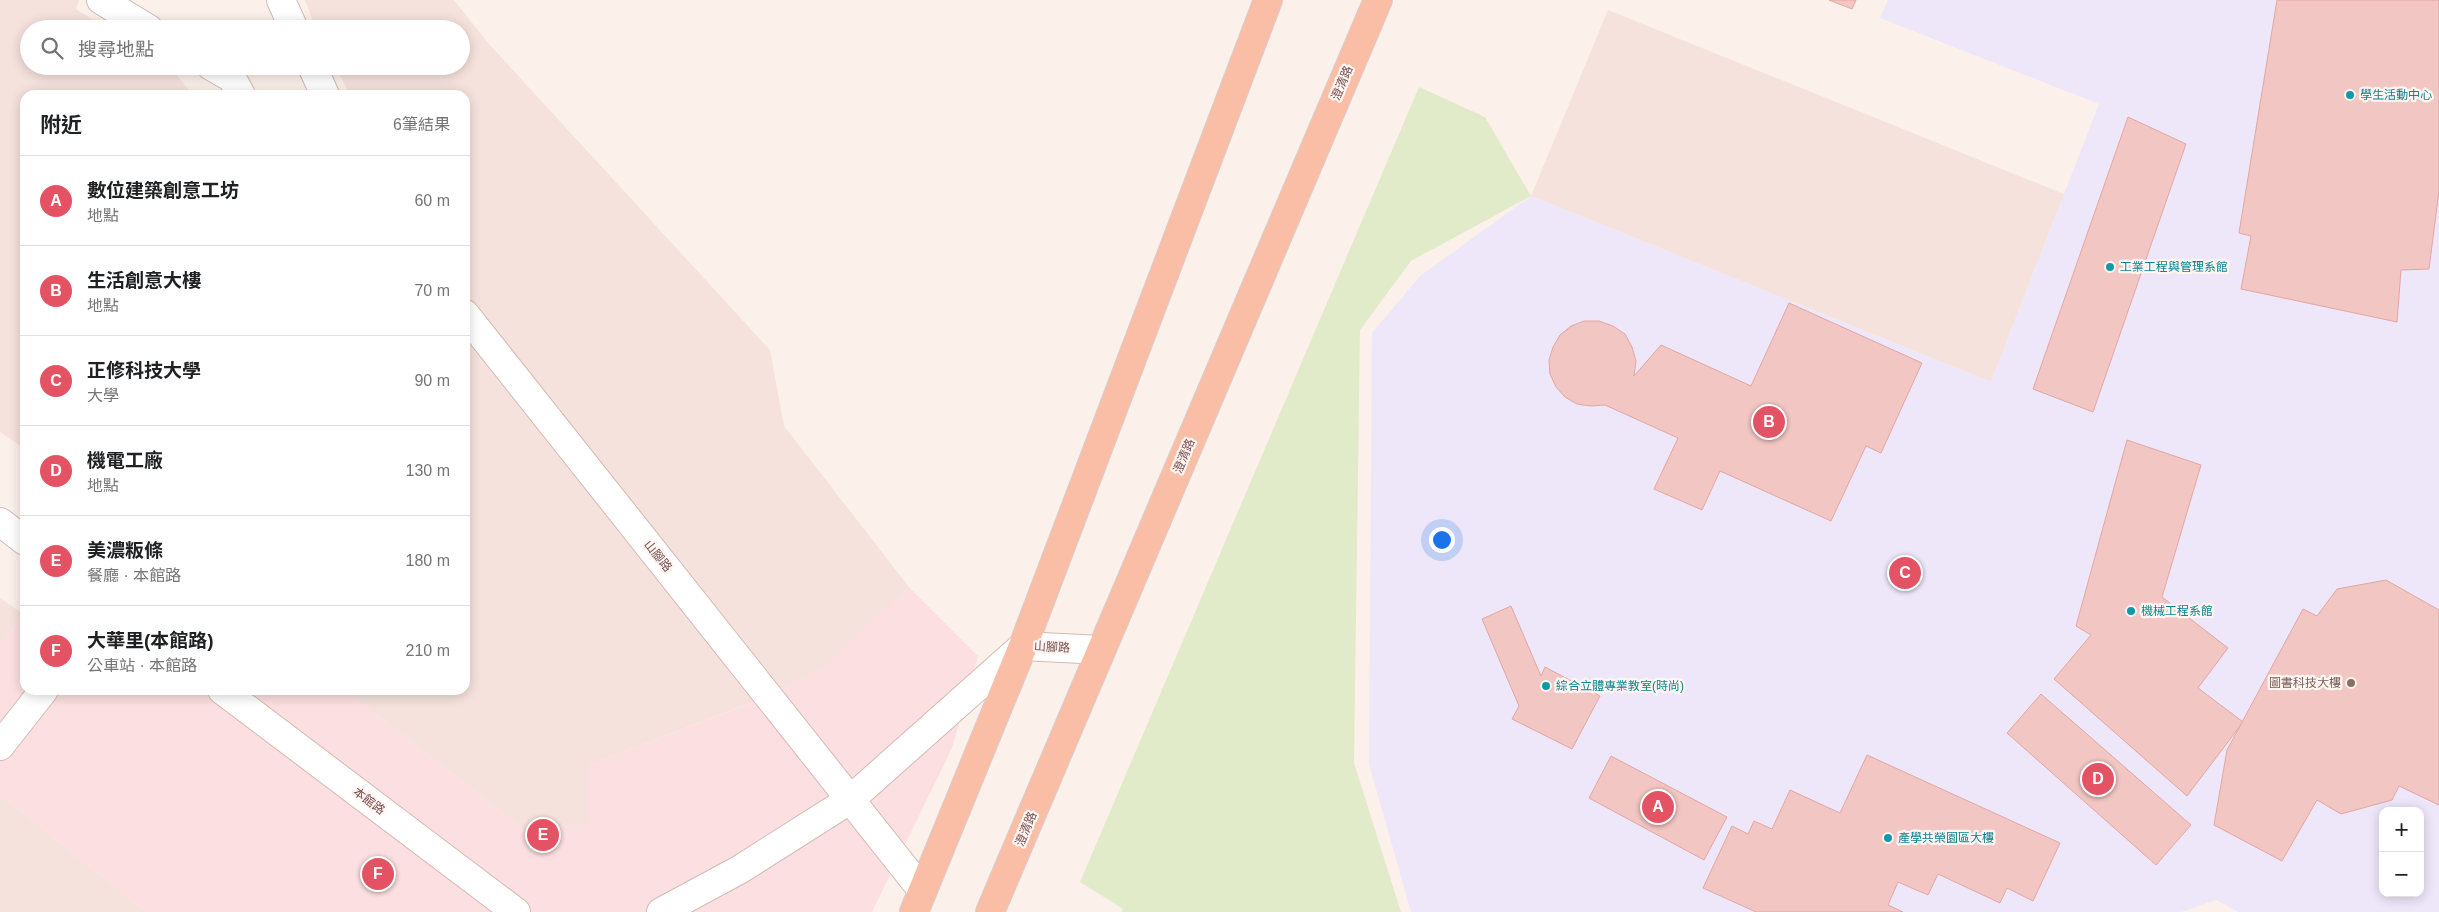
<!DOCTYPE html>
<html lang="zh-TW">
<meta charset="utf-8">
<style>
:root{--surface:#fff;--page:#f2f2f2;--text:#202124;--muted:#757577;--line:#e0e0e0;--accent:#e45363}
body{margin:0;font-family:Helvetica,"Noto Sans TC",sans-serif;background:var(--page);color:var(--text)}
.controls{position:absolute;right:15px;bottom:15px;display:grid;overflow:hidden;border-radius:10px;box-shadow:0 2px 12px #0003}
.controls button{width:45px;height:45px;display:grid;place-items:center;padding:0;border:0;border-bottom:1px solid var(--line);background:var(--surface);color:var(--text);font:25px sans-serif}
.you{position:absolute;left:1441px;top:539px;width:18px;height:18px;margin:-12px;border:4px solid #fff;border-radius:50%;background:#1a73e8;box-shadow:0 0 0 8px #1a73e833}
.badge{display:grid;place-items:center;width:32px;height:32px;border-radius:50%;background:var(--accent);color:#fff;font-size:16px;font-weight:700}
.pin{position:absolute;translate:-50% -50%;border:2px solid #fff;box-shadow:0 1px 5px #0006}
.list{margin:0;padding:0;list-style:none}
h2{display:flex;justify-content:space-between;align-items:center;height:65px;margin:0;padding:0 20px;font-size:21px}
h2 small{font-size:16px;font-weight:400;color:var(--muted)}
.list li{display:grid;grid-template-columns:32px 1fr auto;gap:15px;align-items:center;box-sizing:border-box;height:90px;padding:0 20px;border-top:1px solid var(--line)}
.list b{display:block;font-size:19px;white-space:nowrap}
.list p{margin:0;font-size:16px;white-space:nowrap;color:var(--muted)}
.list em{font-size:16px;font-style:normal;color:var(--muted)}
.icon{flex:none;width:28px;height:28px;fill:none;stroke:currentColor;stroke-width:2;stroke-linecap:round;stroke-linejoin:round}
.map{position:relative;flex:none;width:2439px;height:912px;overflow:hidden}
.search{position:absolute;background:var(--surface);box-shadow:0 2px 12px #0003;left:20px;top:20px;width:450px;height:55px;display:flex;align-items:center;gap:12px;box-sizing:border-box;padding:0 18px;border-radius:28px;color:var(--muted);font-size:19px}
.panel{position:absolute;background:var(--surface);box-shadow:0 2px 12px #0003;left:20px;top:90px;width:450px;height:605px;border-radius:15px}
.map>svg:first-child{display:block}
</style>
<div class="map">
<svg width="2439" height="912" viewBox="0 0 2439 912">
<rect width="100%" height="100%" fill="#fcf0eb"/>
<g fill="#f6e2dc">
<polygon points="0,0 79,0 76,9 107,29 29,29 29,66 165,66 174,72 193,95 25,95 25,449 0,432"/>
<polygon points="305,0 454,0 489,44 770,350 784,426 909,587 825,667 755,701 589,765 589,824 526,831 345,690 465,690 465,95 350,95 335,66 461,66 461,29 316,29"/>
<polygon points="1608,10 2064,194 1991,382 1531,196"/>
<polygon points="0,598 23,614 0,646"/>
<polygon points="0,795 146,912 0,912"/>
</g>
<polygon fill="#fcdfe0" points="909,587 978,656 952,748 872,912 146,912 0,795 0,646 25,611 25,690 345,690 526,831 588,824 589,765 748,704 824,667"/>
<path fill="#ede7f9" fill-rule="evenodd" d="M1888 0H2439V912H2239L2216 900 2181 912H1411L1369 764 1372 333 1420 276 1531 196 1991 382 2099 104 1880 18ZM2383 811H2420V893H2383Z"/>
<polygon fill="#e2ebc9" points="1419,87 1485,117 1531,196 1411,261 1360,330 1354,763 1401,912 1122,912 1123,909 1080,882"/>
<g fill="#f2c6c3" stroke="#e4a6a3">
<polygon points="1829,0 1856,0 1852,9"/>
<polygon points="2277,0 2439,0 2439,191 2429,269 2401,270 2397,322 2241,289 2251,236 2239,233"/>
<polygon points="2128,117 2186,144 2093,412 2033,389"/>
<polygon points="1789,303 1922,363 1881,453 1866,446 1831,521 1720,471 1702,510 1654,489 1678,438 1605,405 1591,406 1577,404 1565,397 1556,387 1550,374 1549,360 1553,347 1560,335 1571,326 1584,321 1599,321 1613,326 1625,334 1632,347 1636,361 1634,376 1661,345 1751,386"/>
<polygon points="2127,440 2201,465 2162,597 2228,648 2198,688 2243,722 2187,796 2054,679 2091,635 2076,626"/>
<polygon points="2386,580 2439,610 2439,805 2399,786 2392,800 2341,814 2317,800 2282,861 2214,825 2227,750 2303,609 2317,616 2337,589"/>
<polygon points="1511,606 1541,676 1545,667 1600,696 1572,749 1512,719 1519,706 1482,619"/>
<polygon points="2041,694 2191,825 2156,865 2007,733"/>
<polygon points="1867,755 2060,843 2033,901 2007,888 2000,903 1938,874 1928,895 1898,882 1888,905 1903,912 1756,912 1703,888 1732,826 1748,834 1754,821 1772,829 1790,790 1840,813"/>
<polygon points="1611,756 1727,817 1704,860 1589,798"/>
</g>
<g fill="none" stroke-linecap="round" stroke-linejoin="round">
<defs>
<g id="minor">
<polyline points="101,0 149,29"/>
<polyline points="281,0 294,29"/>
<polyline points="211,66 232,78 241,95"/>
<polyline points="312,66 325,95"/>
<polyline points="465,314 922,890"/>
<polyline points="0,522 25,541"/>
<polyline points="222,690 516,912"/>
<polyline points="0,746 44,690"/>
<polyline points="661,912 739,870 851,799 1023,646 1101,650"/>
</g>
<g id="major">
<polyline points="914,912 1023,646 1268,0"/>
<polyline points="990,912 1378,0"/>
</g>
</defs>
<use href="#minor" stroke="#d4b9b5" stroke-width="30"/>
<use href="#major" stroke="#d9cdcd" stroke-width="30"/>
<use href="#minor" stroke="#fff" stroke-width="28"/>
<use href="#major" stroke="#f9bea5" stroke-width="28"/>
</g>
<g fill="#0f9aa8" stroke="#fff5f2" stroke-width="2">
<circle cx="2350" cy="95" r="5"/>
<circle cx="2110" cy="267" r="5"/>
<circle cx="2131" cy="611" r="5"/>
<circle cx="1546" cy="686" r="5"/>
<circle cx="1888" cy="838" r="5"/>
</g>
<circle fill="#8d6e63" stroke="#fff5f2" stroke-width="2" cx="2351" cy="683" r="5"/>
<g text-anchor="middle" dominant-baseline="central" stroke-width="4.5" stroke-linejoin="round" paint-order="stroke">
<g font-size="12" fill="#784e4d" stroke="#fff5f2">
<text transform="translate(1342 83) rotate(-67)">澄清路</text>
<text transform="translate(1184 456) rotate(-67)">澄清路</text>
<text transform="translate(658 556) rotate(51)">山腳路</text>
<text transform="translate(1052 647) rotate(3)">山腳路</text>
<text transform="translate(369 801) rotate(37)">本館路</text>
<text transform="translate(1026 829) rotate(-67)">澄清路</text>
</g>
<g font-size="12" fill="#0d838f" stroke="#fff5f2" text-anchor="start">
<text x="2360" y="95">學生活動中心</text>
<text x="2120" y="267">工業工程與管理系館</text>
<text x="2141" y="611">機械工程系館</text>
<text x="1556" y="686">綜合立體專業教室(時尚)</text>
<text x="1898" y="838">產學共榮園區大樓</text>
</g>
<g font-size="12" fill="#785e54" stroke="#fff5f2" text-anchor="end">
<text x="2341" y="683">圖書科技大樓</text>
</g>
</g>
</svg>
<div class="controls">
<button>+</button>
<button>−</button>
</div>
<div class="you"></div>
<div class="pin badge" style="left:1658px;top:807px">A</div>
<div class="pin badge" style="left:1769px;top:422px">B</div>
<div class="pin badge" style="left:1905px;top:573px">C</div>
<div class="pin badge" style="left:2098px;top:779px">D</div>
<div class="pin badge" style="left:543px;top:835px">E</div>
<div class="pin badge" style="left:378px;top:874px">F</div>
<div class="search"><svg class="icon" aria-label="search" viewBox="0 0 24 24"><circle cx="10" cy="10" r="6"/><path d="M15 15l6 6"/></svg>搜尋地點</div>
<section class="panel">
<h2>附近<small>6筆結果</small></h2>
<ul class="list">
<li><span class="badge">A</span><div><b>數位建築創意工坊</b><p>地點</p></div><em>60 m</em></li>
<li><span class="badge">B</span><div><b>生活創意大樓</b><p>地點</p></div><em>70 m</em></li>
<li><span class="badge">C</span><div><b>正修科技大學</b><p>大學</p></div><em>90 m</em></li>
<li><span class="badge">D</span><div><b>機電工廠</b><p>地點</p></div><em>130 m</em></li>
<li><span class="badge">E</span><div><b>美濃粄條</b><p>餐廳 · 本館路</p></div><em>180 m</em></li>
<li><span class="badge">F</span><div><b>大華里(本館路)</b><p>公車站 · 本館路</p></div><em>210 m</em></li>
</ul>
</section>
</div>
